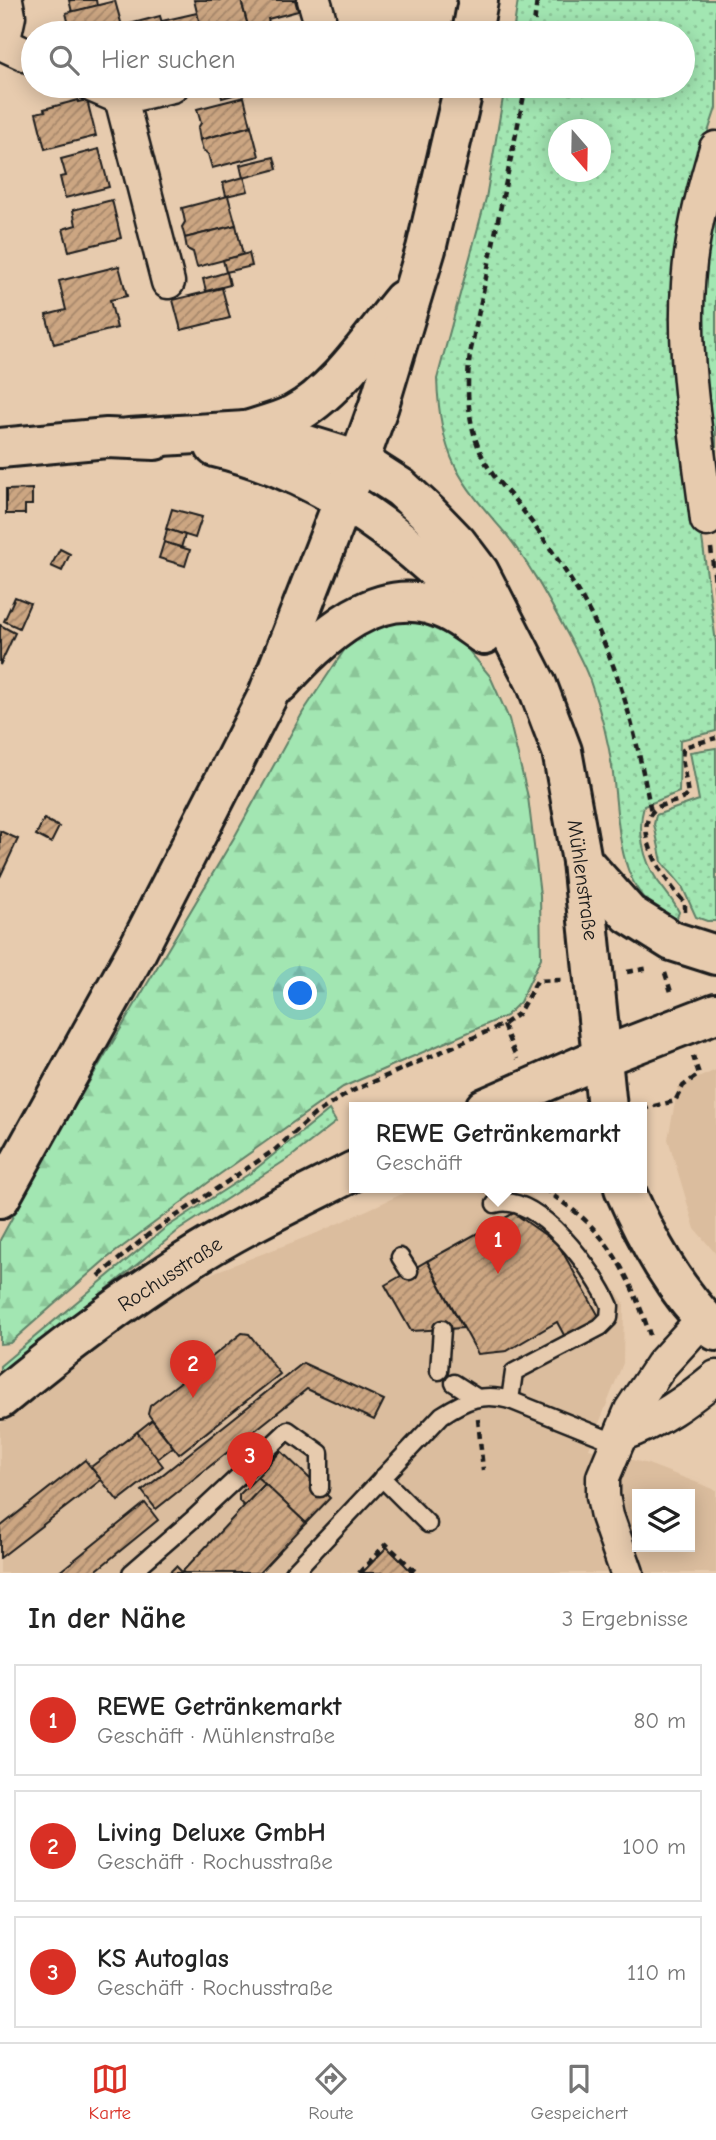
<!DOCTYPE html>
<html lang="de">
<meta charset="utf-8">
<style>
:root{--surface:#fff;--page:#f6f6f6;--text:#222;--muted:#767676;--line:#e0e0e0;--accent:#d93025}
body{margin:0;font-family:"Comic Neue",sans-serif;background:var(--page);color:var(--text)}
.controls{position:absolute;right:21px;bottom:21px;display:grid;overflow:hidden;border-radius:0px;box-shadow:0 4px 18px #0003}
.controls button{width:63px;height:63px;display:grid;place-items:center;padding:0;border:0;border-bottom:2px solid var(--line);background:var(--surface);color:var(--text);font:35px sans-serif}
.compass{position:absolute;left:548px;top:119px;width:63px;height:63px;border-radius:50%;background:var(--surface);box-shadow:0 4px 18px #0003;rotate:160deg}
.you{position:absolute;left:301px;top:994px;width:24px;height:24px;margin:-18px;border:5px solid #fff;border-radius:50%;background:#1a73e8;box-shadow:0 0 0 10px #1a73e833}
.badge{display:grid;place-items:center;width:46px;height:46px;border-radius:50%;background:var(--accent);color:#fff;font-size:23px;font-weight:700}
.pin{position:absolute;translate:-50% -58px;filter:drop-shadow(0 2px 4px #0008)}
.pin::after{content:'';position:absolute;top:37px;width:24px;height:21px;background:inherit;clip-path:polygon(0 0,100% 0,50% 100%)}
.popup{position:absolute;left:349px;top:1102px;width:298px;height:91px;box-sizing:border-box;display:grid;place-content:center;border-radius:0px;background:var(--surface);filter:drop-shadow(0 2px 5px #0005);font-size:23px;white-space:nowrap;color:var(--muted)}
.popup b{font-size:26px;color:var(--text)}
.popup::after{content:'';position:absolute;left:50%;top:100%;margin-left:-14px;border:14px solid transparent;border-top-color:var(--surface)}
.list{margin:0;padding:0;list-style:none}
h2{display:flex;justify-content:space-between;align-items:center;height:91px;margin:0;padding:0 28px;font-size:30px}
h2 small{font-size:23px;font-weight:400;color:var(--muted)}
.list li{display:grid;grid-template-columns:46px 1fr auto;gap:21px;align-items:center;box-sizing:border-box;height:112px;margin:0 14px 14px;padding:0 14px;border:2px solid var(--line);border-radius:0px}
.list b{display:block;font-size:26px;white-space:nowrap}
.list p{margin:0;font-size:23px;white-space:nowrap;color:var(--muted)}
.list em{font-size:23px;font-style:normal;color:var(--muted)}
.icon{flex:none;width:38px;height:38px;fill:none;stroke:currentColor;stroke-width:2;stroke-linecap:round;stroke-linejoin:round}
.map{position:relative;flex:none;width:716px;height:1573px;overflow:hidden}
.search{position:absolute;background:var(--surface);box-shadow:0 4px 18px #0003;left:21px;right:21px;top:21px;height:77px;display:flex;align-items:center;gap:18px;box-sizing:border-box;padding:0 24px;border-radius:38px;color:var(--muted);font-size:26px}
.sheet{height:469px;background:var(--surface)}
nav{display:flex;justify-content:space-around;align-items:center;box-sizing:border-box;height:98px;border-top:2px solid var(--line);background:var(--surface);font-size:19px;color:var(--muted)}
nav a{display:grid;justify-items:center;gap:4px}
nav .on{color:var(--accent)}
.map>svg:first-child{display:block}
</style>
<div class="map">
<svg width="716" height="1573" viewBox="0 0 716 1573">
<defs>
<pattern id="grass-dots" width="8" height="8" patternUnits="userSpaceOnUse" patternTransform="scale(1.75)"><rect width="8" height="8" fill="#a2e6b2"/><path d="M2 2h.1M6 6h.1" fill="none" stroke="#8bc598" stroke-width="1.8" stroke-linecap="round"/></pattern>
<pattern id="forest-firs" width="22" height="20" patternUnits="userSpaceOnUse" patternTransform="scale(1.75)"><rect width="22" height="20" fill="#a2e6b2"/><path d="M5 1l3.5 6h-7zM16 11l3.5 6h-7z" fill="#8bc598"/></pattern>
<pattern id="building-hatch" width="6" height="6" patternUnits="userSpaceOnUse" patternTransform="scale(1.75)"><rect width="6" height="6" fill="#cca682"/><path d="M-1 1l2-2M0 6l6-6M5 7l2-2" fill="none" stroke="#a5866a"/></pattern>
</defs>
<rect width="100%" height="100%" fill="#e7cbae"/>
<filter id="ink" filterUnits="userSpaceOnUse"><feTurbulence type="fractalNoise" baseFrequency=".0143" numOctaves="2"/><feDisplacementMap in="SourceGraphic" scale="14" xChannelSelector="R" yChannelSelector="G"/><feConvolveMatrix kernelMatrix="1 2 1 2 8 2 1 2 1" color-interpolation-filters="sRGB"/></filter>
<g filter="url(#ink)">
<g fill="#dbbd9e" fill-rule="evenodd">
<polygon points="716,1070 716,1254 695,1229 668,1139 678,1087"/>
<path d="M415 1188H523L588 1249 624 1303 623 1363 589 1449 648 1464 716 1490V1573H0V1424L63 1371 178 1286 317 1233ZM637 1494H690V1547H637Z"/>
</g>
<g fill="url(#grass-dots)" stroke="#5f8167" stroke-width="2" fill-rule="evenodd">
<path d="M518 0H716V108L683 207 675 259 671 305 716 643V731L680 740 679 792 644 806C637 830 643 859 657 880 665 891 673 900 679 912L675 923C616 894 620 829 613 774 609 742 601 712 590 681 583 661 572 643 562 624 545 593 528 562 506 534 488 513 468 492 455 466 442 439 438 409 437 379L486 198 505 86H683V33H513ZM558 130H600V172H558Z"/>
<polygon points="716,179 716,524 695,266"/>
<polygon points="716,748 716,921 707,921 696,917 682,886 662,862 654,824 656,815 699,800 690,752"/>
<polygon points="329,1110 336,1122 292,1156 179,1230 0,1377 0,1366 164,1229 252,1172"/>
</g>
<polygon fill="url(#forest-firs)" stroke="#5f8167" stroke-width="2" points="414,620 460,640 490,676 509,719 528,797 540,895 541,958 520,1002 506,1016 343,1087 213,1179 106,1259 10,1343 0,1344 0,1240 54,1141 235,836 303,712 345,649 377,625"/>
<g fill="url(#building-hatch)" stroke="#1c1c1c" stroke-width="2">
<polygon points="69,0 96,0 97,6 72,12"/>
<polygon points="194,0 241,0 250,33 202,33"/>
<polygon points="241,0 295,0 298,11 268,19 272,33 250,33"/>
<polygon points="115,1 122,26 160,16 165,33 71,33 66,13"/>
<polygon points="197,13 202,33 165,33 162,21"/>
<polygon points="219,86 251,86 252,90 222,98"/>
<polygon points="244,97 251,126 200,140 198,128 201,123 197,109"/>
<polygon points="78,100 78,102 87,100 96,136 45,149 36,113 45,111 44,109"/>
<polygon points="251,126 259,156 212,168 208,154 203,150 200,140"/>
<polygon points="99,149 109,187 65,198 60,177 66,176 61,159"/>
<polygon points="274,157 277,169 243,178 240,165"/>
<polygon points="244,177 248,191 226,196 223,183"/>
<polygon points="228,196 236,225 185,238 182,227 185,222 182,208"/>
<polygon points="112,200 121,238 69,251 63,229 76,225 73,210"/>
<polygon points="236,225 243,255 197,267 193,252 187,249 185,238"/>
<polygon points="249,253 252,266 226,272 223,260"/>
<polygon points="119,266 127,296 110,300 117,328 54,344 46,315 66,310 59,281"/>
<polygon points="227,272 230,285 206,291 203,279"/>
<polygon points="222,288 230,318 181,330 173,300"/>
<polygon points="32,489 32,505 25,505 25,514 6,514 6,490"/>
<polygon points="172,509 202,517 195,538 166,529"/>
<polygon points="167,529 185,535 181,548 164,542"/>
<polygon points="164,542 190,550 185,566 159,558"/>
<polygon points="60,549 70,554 62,571 51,566"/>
<polygon points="15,597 30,603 19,628 4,621"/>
<polygon points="0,625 15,633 0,665"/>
<polygon points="44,819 59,827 51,843 36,835"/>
<polygon points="0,831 18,839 0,877"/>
<polygon points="514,1213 558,1244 600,1318 565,1337 557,1322 507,1351 478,1354 427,1261"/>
<polygon points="427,1261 463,1328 411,1331 385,1285"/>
<polygon points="242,1333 249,1334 280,1374 179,1454 148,1414 150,1406"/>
<polygon points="303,1363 384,1400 374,1420 307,1389 156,1509 142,1491"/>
<polygon points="152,1420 173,1447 157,1459 137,1432"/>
<polygon points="137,1432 163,1466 118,1501 91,1467"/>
<polygon points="281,1451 330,1498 306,1523 257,1477"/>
<polygon points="85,1460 101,1480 0,1558 0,1527"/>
<polygon points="257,1477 265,1484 244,1506 239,1501 239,1495"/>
<polygon points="265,1484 306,1523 259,1573 169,1573 176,1566 182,1572"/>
<polygon points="145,1503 158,1520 93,1573 58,1573"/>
<polygon points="387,1547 413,1573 362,1573"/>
</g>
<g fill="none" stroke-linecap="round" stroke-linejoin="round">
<defs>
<g id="lane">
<path d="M495 1204C537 1190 596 1273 610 1306L609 1318 600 1327 514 1372 510 1400"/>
<polyline points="400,1257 409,1271"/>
<polyline points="439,1371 442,1329"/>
<polyline points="454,1383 476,1397"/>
<polyline points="382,1478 428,1524"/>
<polyline points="131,1573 192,1520 288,1430 320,1453 320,1488"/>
<path d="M293 1573 442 1415C465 1400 483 1392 510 1400L617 1443"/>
</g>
<g id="street">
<polyline points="314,0 319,17 318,33"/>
<polyline points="0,44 3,44 33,58"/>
<polyline points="3,44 9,16 6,0"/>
<polyline points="93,86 121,98"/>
<polyline points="168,282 121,98 172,86"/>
<path d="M707 520C696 429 677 333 693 242 698 210 707 179 716 148"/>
<path d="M623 1434C658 1422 688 1400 716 1377"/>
<polyline points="627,1573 607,1516 603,1496 603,1477 631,1410 661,1365 703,1319"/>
</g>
<g id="secondary">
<polyline points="472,33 478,0"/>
<path d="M246 431C262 426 279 422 293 415 337 392 372 337 403 300"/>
<polyline points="129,438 246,431 274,435 359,461 401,488 429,514 457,543 479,572 537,685 562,751 582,861 607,1108"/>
<path d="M215 447C329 474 416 544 494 628"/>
<polyline points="0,448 107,438 155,440"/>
<path d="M280 683C321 638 380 578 447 611 460 617 472 627 484 635"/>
<polyline points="582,861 629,914 672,941 716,955"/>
<path d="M624 1188C647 1240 675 1292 716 1331"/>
<polyline points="0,1198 137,951 267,697 359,461 379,405 426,249 464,86"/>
</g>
<g id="primary">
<polyline points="485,1108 602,1057 716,1013"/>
<path d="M0 1399C59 1350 121 1303 185 1262 239 1227 297 1200 354 1171"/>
</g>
</defs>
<use href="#lane" stroke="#1c1c1c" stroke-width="21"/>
<use href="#street" stroke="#1c1c1c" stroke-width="37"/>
<use href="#secondary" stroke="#1c1c1c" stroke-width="44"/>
<use href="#primary" stroke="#1c1c1c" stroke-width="44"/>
<g stroke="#1c1c1c" stroke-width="4.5" stroke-dasharray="7 5" stroke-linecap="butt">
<polyline points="533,33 537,0"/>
<path d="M526 86 470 354C465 396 468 440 494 476 502 487 513 497 521 508 545 539 573 581 591 615 624 681 637 740 651 812"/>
<polyline points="711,548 716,591"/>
<path d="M685 912V903C669 886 630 831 654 810 664 801 680 804 688 794L682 758 683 750 687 746 716 738"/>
<polyline points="627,972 650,968"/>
<polyline points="665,973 672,995"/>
<polyline points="503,1025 517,1059"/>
<polyline points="642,1109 675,1101 683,1086 699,1074 693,1056"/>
<path d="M544 1188C558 1200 574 1209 587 1222 619 1253 636 1294 650 1335"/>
<polyline points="99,1276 149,1234 276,1149 315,1114 350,1092 502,1025 518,1014 537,981 563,980"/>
<polyline points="478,1419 483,1470"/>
<polyline points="359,1573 386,1544 417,1573"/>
</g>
<use href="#lane" stroke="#e7cbae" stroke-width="16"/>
<use href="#street" stroke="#e7cbae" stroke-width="32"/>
<use href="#secondary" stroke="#e7cbae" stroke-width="38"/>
<use href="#primary" stroke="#e7cbae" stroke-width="38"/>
</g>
</g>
<g text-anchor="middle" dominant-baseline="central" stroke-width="5" stroke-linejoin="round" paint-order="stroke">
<g font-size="21" fill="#1c1c1c" stroke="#e7cbae">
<text transform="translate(583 880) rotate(82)">Mühlenstraße</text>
<text transform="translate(170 1274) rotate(-33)">Rochusstraße</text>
</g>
</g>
</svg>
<div class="controls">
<button><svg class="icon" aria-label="layers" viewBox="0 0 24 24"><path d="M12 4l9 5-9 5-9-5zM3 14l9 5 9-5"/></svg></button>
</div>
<svg class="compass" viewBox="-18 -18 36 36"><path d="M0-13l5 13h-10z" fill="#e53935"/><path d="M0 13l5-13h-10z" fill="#767676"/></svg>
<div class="you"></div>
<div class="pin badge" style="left:498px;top:1274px">1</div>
<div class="popup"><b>REWE Getränkemarkt</b>Geschäft</div>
<div class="pin badge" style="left:193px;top:1398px">2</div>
<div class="pin badge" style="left:250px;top:1490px">3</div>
<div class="search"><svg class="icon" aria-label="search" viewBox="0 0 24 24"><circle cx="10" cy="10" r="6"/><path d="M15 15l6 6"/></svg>Hier suchen</div>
</div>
<section class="sheet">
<h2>In der Nähe<small>3 Ergebnisse</small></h2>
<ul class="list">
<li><span class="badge">1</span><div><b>REWE Getränkemarkt</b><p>Geschäft · Mühlenstraße</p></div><em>80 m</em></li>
<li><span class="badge">2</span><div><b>Living Deluxe GmbH</b><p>Geschäft · Rochusstraße</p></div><em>100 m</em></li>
<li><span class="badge">3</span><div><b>KS Autoglas</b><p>Geschäft · Rochusstraße</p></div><em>110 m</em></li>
</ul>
</section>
<nav>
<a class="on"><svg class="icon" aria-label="map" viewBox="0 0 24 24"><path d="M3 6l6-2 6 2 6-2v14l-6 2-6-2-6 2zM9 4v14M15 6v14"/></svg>Karte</a>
<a><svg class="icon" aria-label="directions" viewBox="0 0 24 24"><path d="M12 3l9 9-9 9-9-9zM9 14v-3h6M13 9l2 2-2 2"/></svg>Route</a>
<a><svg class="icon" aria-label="saved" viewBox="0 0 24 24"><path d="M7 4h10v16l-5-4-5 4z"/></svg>Gespeichert</a>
</nav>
